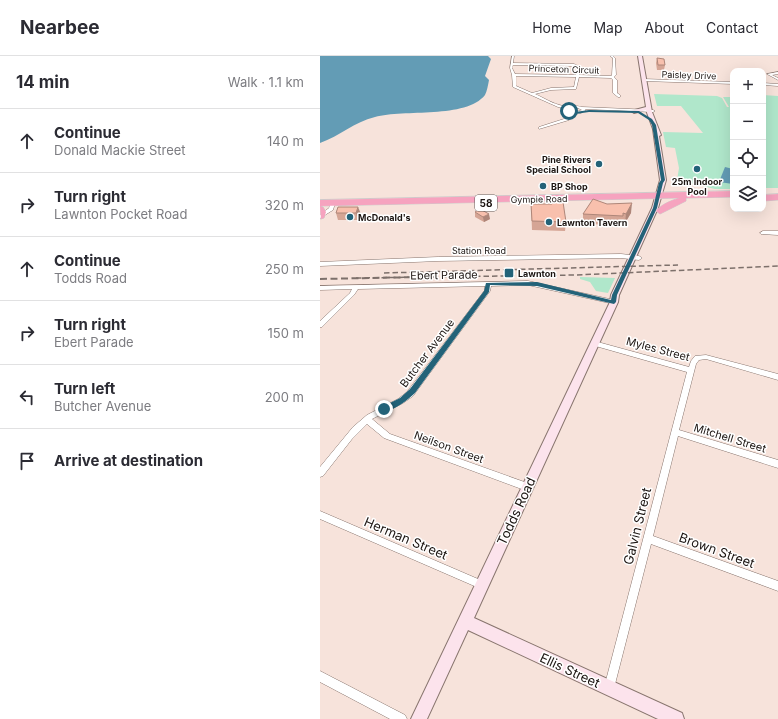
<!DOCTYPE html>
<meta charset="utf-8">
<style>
:root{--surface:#fff;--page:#f2f2f3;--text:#2b2b33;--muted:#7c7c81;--line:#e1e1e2}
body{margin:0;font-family:Inter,sans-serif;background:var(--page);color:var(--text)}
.controls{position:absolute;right:12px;top:12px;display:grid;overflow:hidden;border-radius:8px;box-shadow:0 4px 16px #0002}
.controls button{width:36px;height:36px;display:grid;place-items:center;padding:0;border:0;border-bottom:1px solid var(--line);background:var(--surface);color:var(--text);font:20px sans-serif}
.stop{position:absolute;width:12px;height:12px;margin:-9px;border:3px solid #236278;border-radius:50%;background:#fff}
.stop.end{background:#236278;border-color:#fff;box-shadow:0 1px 4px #0008}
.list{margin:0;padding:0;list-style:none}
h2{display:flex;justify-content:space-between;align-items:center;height:52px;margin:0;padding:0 16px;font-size:17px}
h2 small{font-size:13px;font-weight:400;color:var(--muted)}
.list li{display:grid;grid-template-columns:26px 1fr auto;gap:12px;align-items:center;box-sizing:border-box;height:64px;padding:0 16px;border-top:1px solid var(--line)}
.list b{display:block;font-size:15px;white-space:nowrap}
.list p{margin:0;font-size:13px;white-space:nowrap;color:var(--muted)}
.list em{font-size:13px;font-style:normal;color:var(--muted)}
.icon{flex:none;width:22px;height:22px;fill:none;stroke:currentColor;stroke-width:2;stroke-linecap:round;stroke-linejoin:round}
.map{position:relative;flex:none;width:458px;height:663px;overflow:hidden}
header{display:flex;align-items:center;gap:24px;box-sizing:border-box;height:56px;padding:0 20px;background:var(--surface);border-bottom:1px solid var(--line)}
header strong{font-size:19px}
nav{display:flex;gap:22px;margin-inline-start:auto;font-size:14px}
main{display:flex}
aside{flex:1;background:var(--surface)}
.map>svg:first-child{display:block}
</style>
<header>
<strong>Nearbee</strong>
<nav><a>Home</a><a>Map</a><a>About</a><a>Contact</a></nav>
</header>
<main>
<aside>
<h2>14 min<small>Walk · 1.1 km</small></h2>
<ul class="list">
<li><svg class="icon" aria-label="ahead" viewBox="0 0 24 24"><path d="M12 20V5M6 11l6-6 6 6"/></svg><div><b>Continue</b><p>Donald Mackie Street</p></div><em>140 m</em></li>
<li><svg class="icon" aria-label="right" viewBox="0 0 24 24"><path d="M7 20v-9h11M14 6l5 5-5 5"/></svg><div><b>Turn right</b><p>Lawnton Pocket Road</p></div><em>320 m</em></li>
<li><svg class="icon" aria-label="ahead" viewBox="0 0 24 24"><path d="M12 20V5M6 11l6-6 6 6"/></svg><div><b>Continue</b><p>Todds Road</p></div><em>250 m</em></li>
<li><svg class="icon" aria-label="right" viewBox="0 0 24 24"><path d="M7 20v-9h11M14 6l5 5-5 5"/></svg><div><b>Turn right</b><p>Ebert Parade</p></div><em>150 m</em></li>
<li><svg class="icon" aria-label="left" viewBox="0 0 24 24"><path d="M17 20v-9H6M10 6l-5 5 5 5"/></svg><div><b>Turn left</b><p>Butcher Avenue</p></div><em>200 m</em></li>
<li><svg class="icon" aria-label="arrive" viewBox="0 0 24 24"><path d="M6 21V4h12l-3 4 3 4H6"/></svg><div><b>Arrive at destination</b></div></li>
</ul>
</aside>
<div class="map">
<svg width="458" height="663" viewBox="0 0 458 663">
<rect width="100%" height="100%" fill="#f7e3db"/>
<g fill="#b0e7cb">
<polygon points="334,38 397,40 402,42 407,51 409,51 403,41 413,41 413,133 395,133 357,124 359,112 355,92 346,91 343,76 383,77 361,50 337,50"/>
<polygon points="443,39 458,40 458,132 443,132"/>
<polygon points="260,221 295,222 288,237 276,235 270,226 260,223"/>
</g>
<g fill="#639cb5">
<path d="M0 0H168L171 3 165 20 169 24C168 29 167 35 165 39 146 63 84 53 55 61 34 66 20 80 0 87Z"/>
<polygon points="405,111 413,113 413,128 399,126"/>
</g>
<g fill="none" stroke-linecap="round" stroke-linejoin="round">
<defs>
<g id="street">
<path d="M192 0H194L193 7 254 8 260 11 259 19 291 20 292 19 293 2 290 0H293L295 2 296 19 294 21 297 24V37L300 39V41H298L293 37V24L291 22 259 21 256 33 231 34 215 38C224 42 233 48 243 50 249 51 256 49 262 51L333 54 335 55 333 56 265 53 266 54 261 57 256 58 249 64 219 73V71L247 62 252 57 248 55 247 53 238 51 193 31 192 19 190 12ZM193 9 254 10 257 11 256 19 195 18 192 12ZM196 20 256 21 254 31 231 32 212 37 196 30ZM253 52H258L262 54C258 56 254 56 250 53Z"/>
<polygon points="458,16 458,18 452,19 458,22 458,24 447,18"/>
<polygon points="323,23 413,26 413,28 324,25"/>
<polygon points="443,27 458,28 458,30 443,29"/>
<polygon points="11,146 15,147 13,154 0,162 0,159 9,152"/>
<polygon points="443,175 458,175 458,179 441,178 440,177"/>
<polygon points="301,198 319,200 322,202 319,204 301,202 118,205 0,210 0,206 118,201"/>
<polygon points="208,225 294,244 297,246 294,248 208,229 171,230 170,235 93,340 83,347 52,363 70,378 210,428 211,431 210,434 207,435 64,382 47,368 32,383 3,420 0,421 0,411 33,371 47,359 78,343 87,336 165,234 165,230 38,233 34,239 2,271 0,271 0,265 30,237 32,233 0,234 0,230"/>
<polygon points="272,285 274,285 369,311 371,305 375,300 386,299 458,318 458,324 386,303 379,304 376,308 359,374 458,404 458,412 358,380 333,480 458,525 458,535 331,488 294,632 293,636 289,637 285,636 284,632 367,316 272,289 271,287"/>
<polygon points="0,455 165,526 167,529 165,532 162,534 159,532 0,463"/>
<polygon points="0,615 85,659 87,663 70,663 0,626"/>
</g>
<polygon id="secondary" points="318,0 322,0 332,56 341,79 339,80 346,124 338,152 299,239 298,246 154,562 362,657 364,663 338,663 148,574 107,663 91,663 290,246 291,239 332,152 340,124 333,73 326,54 314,57 311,55 326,51"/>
<g id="highway">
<path d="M413 135V141L366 142V145L340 158 336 155C342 148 350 145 359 142L0 150V144Z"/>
<polygon points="458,138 458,144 443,145 443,139"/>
<polygon points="0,150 3,151 6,156 4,162 1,163"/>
</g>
</defs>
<use href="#street" stroke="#88756e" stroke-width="1"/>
<use href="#secondary" stroke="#88756e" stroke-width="2"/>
<use href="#highway" stroke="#cdcccb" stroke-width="1"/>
<use href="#street" fill="#fff" fill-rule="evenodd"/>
<use href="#secondary" fill="#fce3ec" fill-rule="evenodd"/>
<use href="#highway" fill="#f6a3bf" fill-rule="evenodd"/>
<g stroke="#7d706b" stroke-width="1.5" stroke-dasharray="5.5 3" stroke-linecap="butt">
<polyline points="64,217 358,209"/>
<polyline points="36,222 255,219 458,210"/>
</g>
<polyline stroke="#7d706b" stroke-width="2" stroke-dasharray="7 3.5" stroke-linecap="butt" points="0,223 100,221"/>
</g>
<g fill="#d5a595">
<polygon points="337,2 345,9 344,14 337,14 336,7"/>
<polygon points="211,148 246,166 245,175 212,174"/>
<polygon points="18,151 41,158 38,164 18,164 16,157"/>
<polygon points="155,156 170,163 164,166 155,161"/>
<polygon points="311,157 305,167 302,167 302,169 263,168 263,158"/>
</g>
<g fill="#ae8679">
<polygon points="312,147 311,157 305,167 306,158"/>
<polygon points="38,151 41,158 38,164 36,157"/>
<polygon points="169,158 170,163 164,166 163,161"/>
</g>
<g fill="#f8c0ad" stroke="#ae8679">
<polygon points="337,2 344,3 345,9 338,9"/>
<polygon points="273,143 287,148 312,147 306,158 303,157 303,160 263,158"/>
<polygon points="232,146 243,146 246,166 212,165 211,148 232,148"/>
<polygon points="18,151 38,151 36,157 16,157"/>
<polygon points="160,153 169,158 163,161 155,156"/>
</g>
<path fill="#236278" d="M249 54 255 56 269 54 319 55 332 63 336 69 345 124 343 127 337 152 297 239 296 246 294 248 217 230 170 229 169 236 95 337C87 344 74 356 62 355V351L80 342 90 333 164 235 166 227 217 226 291 244 292 239 333 152 339 127 341 124 332 69 329 64 318 57 269 56 255 58 248 55Z"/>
<g fill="#236278" stroke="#fff" stroke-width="1.5">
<circle cx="279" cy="108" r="4"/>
<circle cx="377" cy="113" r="4"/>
<circle cx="223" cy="130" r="4"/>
<circle cx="30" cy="161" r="4"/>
<circle cx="229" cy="166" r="4"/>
<rect x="184" y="212" width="10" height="10" rx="2"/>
</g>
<g text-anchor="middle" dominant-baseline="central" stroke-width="3" stroke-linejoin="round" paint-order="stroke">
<g font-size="9" fill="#1c1512" stroke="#fff">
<text transform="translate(244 13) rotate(2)">Princeton Circuit</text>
<text transform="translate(369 19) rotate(2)">Paisley Drive</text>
<text transform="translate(219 143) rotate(-1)">Gympie Road</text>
<text x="159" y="194">Station Road</text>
</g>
<g font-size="9" font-weight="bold" fill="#1c1512" stroke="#fff" text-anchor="start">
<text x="271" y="103" text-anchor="end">Pine Rivers<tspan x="271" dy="10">Special School</tspan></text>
<text x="377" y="125" text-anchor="middle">25m Indoor<tspan x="377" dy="10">Pool</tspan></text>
<text x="231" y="130">BP Shop</text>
<text x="38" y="161">McDonald's</text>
<text x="237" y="166">Lawnton Tavern</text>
<text x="198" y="217">Lawnton</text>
</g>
<rect fill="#fff" stroke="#605b59" stroke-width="1" x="155" y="139" width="22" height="16" rx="3"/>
<g font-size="10" font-weight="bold" fill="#1c1512">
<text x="166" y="147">58</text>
</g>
<g font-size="11" fill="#1c1512" stroke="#fff">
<text transform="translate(124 219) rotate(-1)">Ebert Parade</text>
<text transform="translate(338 293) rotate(15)">Myles Street</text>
<text transform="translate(107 297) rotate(-53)">Butcher Avenue</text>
<text transform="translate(410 382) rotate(17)">Mitchell Street</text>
<text transform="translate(129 391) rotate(20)">Neilson Street</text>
</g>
<g font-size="13" fill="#1c1512" stroke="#fff">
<text transform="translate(196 455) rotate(-65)">Todds Road</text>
<text transform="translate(317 470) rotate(-76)">Galvin Street</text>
<text transform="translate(86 482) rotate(23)">Herman Street</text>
<text transform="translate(397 494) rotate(20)">Brown Street</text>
<text transform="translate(250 614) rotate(25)">Ellis Street</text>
</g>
</g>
</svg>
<div class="controls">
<button>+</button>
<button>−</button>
<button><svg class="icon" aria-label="locate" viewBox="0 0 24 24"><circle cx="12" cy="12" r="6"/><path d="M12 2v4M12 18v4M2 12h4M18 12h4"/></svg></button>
<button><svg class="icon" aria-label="layers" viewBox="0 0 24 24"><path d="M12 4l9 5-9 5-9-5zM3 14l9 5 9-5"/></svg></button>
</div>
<div class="stop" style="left:249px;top:55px"></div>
<div class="stop end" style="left:64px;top:353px"></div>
</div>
</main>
